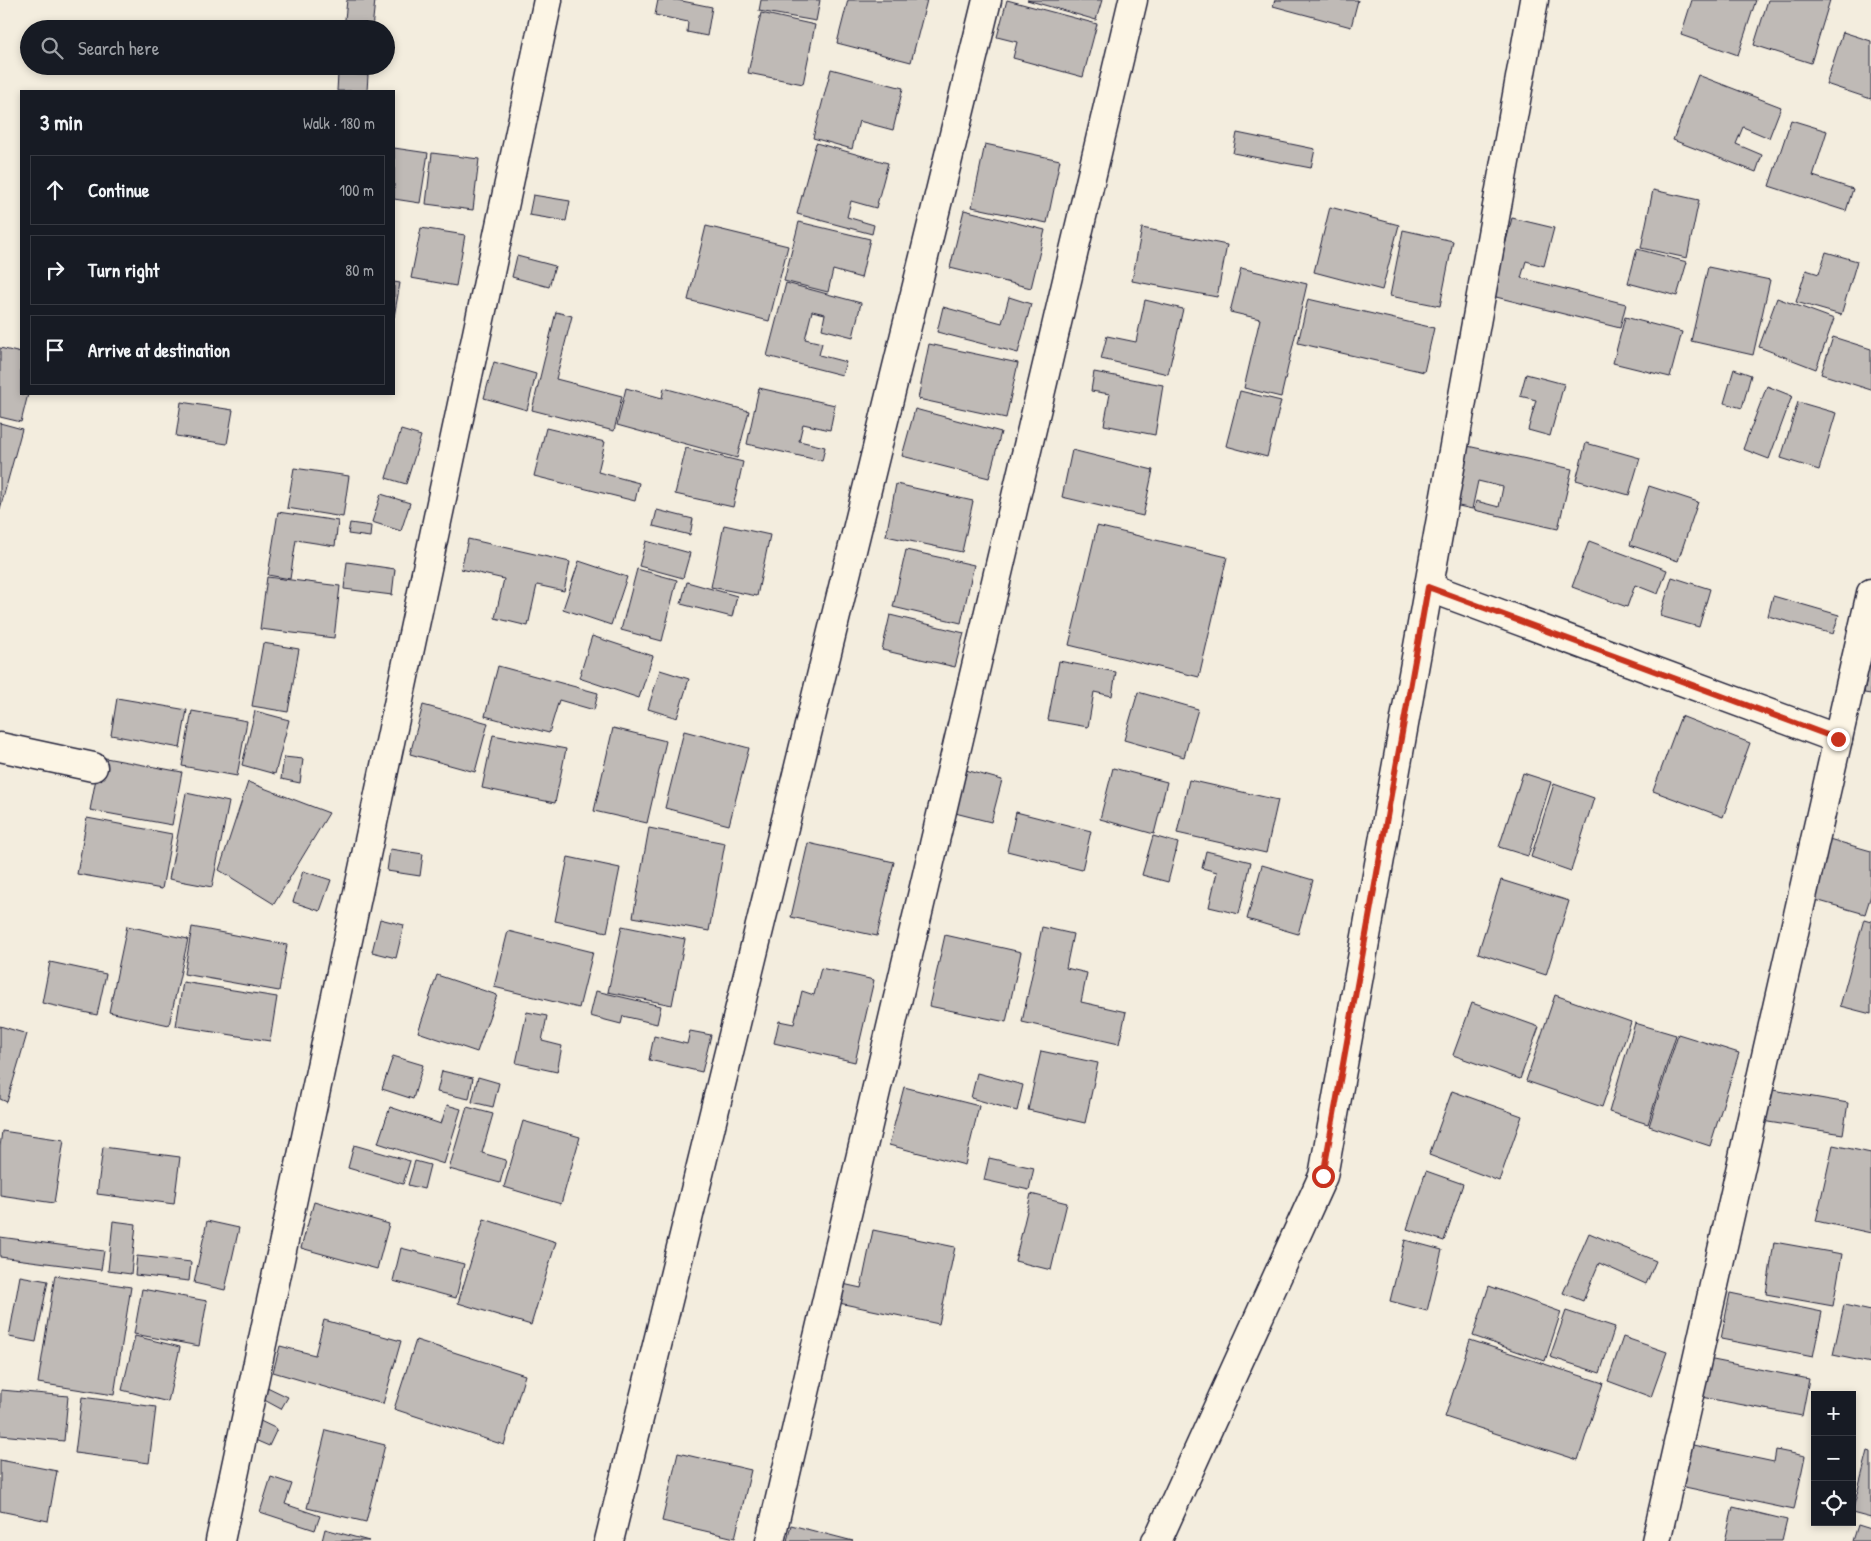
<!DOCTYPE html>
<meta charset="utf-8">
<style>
:root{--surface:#171b24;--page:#242831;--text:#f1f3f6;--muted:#9ea1a6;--line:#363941}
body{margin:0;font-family:"Patrick Hand",sans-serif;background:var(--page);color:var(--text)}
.controls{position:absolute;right:15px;bottom:15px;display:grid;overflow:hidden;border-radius:0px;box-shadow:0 2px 8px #0003}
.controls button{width:45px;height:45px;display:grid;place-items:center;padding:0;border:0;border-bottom:1px solid var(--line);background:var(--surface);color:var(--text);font:25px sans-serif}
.stop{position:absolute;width:15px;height:15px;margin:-11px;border:4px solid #c8321e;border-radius:50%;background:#fff}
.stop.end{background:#c8321e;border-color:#fff;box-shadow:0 1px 5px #0008}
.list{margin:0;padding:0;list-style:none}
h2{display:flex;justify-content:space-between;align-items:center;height:65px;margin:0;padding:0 20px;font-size:21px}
h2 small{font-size:16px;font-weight:400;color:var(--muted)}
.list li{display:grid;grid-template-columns:32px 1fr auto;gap:15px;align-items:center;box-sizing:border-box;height:70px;margin:0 10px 10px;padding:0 10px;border:1px solid var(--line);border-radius:0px}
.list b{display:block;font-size:19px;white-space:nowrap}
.list em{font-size:16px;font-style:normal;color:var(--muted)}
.icon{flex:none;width:28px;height:28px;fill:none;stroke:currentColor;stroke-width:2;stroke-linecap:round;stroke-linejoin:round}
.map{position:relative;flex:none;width:1871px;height:1541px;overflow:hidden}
.search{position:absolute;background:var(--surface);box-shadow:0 2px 8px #0003;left:20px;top:20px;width:375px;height:55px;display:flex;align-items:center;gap:12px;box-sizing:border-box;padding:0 18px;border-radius:28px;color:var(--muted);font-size:19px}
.panel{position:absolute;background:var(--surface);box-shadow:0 2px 8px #0003;left:20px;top:90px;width:375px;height:305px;border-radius:0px}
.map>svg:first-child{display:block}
</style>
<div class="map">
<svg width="1871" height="1541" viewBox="0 0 1871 1541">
<rect width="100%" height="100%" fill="#f3edde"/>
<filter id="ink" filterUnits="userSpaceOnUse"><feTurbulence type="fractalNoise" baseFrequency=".02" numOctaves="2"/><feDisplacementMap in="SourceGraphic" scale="10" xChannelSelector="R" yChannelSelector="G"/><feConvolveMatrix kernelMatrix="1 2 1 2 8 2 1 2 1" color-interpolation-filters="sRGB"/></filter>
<g filter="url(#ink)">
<g fill="#bfbab6" stroke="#22223b">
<polygon points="347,0 375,0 372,29 344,29"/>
<polygon points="658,0 677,0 712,7 707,36 687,32 688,22 655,15"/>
<polygon points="761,0 820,0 816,21 759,11"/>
<polygon points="848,0 927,0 911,62 837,43"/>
<polygon points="1007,0 1097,24 1083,77 1013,58 1017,42 997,37"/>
<polygon points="1027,0 1102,0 1096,20"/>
<polygon points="1275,0 1358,0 1351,27 1273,6"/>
<polygon points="1692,0 1756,0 1738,55 1681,35"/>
<polygon points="1768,0 1830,0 1811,63 1754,45"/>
<polygon points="761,13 815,25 803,84 748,73"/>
<polygon points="1843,32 1871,41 1871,99 1826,84"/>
<polygon points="831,69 903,88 893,130 859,121 852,149 813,138"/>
<polygon points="338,74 368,75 367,91 337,91"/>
<polygon points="1698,75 1781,107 1769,138 1743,127 1736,144 1762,155 1756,172 1673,140"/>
<polygon points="1791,120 1827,131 1813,176 1853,189 1846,211 1769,186"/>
<polygon points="1237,133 1315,149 1311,168 1233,153"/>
<polygon points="816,143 888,163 876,208 851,201 847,217 874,225 872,234 797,214"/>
<polygon points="985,144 1060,160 1047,223 972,207"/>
<polygon points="394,148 428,153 420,203 394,199"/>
<polygon points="432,153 479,159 473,210 426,204"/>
<polygon points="1653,190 1699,200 1687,258 1641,248"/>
<polygon points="533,195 570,201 566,221 529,215"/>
<polygon points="1330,207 1399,225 1382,290 1314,272"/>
<polygon points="964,210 1045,230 1031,288 950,268"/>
<polygon points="1512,218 1554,228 1544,266 1526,261 1521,278 1626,304 1620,328 1492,296"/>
<polygon points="799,222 870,239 861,278 833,270 828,292 784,281"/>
<polygon points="706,226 788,246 769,321 688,300"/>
<polygon points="421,228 465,235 456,286 411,278"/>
<polygon points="1142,228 1227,245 1217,297 1132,281"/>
<polygon points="1403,230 1453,241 1440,306 1390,296"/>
<polygon points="1637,249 1687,262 1677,296 1628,283"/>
<polygon points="1826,252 1857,261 1841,315 1796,302 1806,270 1819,274"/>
<polygon points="517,256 555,266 549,287 512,277"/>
<polygon points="1708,267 1770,280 1753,355 1691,341"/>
<polygon points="1241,268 1307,284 1281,397 1244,388 1260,319 1230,312"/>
<polygon points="394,282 400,283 394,317"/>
<polygon points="786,283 861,303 853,337 822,329 825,314 812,311 805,339 822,343 819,355 846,362 842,375 767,356"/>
<polygon points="1009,297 1031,304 1018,353 937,332 943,307 1002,323"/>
<polygon points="1777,298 1834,319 1816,369 1759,347"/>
<polygon points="1308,299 1434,328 1424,372 1298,343"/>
<polygon points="1145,300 1183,309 1168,374 1101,359 1107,336 1136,342"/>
<polygon points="556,312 572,316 556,379 622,396 614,431 532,410"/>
<polygon points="1625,317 1682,332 1670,377 1613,363"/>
<polygon points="1833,337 1871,349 1871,390 1821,374"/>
<polygon points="929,344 1018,363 1006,418 918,399"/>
<polygon points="0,348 21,353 21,394 28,394 21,422 0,417"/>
<polygon points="494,362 536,374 527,410 484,398"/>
<polygon points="1734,369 1751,375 1742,408 1724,403"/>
<polygon points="1094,372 1163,385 1155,435 1104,425 1110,394 1091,391"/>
<polygon points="1526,374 1564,384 1550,436 1528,430 1536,400 1520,396"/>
<polygon points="1767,386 1792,396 1769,459 1743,449"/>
<polygon points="626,388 662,398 664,388 749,411 737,458 617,425"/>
<polygon points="759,388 835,405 830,430 803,424 799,441 825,447 822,461 747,444"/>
<polygon points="1240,391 1281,401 1267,457 1226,446"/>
<polygon points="181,402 233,410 227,444 176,436"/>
<polygon points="1798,402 1836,413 1819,470 1781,458"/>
<polygon points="915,409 1001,432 989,478 902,456"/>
<polygon points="0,423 22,429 0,509"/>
<polygon points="546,428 605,442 598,472 639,483 635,501 534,476"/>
<polygon points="401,430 421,436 406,484 386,478"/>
<polygon points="1586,443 1640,458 1629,495 1576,480"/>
<polygon points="1463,445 1572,469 1558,529 1474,510 1476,501 1499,507 1503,487 1478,481 1472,509 1450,504"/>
<polygon points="686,448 743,462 733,507 675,494"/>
<polygon points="1072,450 1153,470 1143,516 1062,497"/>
<polygon points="294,468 349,476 343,517 287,508"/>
<polygon points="896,484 973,501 962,552 886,536"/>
<polygon points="1649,486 1698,502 1678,561 1630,545"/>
<polygon points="381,494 410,503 401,531 372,522"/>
<polygon points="657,510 693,519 690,535 653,526"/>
<polygon points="278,512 338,521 335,546 296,540 290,579 268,575"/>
<polygon points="350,523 371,526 370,537 348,534"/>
<polygon points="724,525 770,535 757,596 711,587"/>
<polygon points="1097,526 1227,557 1199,677 1069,645"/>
<polygon points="468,539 570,562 564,591 537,585 528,626 495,618 504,579 461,569"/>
<polygon points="646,541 690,553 683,578 639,566"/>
<polygon points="1589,541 1667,570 1658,594 1635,585 1627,607 1572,587"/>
<polygon points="906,550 974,565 961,623 893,607"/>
<polygon points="579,561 627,577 611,625 563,609"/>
<polygon points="347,562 395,569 392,595 344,589"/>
<polygon points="637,569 677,580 662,641 621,630"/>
<polygon points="267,577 340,586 334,638 260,629"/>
<polygon points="1672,577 1710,589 1699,627 1660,616"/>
<polygon points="687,582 737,596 732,617 681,604"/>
<polygon points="1773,596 1839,615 1833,634 1768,616"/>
<polygon points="890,615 964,633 955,667 882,650"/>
<polygon points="592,636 653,656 639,698 579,678"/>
<polygon points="263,643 299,649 288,712 252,706"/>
<polygon points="1871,655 1871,694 1864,693"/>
<polygon points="1059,661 1116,672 1112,696 1094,692 1088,727 1048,720"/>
<polygon points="498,666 598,693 594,710 559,700 549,733 485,716"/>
<polygon points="660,670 689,679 677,718 648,709"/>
<polygon points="1138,692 1198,709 1184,757 1124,740"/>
<polygon points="117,698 187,710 180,748 111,735"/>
<polygon points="423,705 488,723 475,772 410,754"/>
<polygon points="192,711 247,721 237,776 182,766"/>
<polygon points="255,711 289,720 275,774 242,765"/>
<polygon points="1681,716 1750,743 1723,817 1653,791"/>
<polygon points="613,728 666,741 647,823 594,811"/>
<polygon points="684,731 749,748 729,825 665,808"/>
<polygon points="493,735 566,749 555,803 482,788"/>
<polygon points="100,757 182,772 172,825 90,810"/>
<polygon points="284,757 303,759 300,783 281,779"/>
<polygon points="1113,768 1167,782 1154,834 1100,819"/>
<polygon points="962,769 1002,780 991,822 951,812"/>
<polygon points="1523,773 1551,782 1528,856 1499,847"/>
<polygon points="1189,780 1278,800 1266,853 1177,833"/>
<polygon points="248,782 329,813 274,904 219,870"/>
<polygon points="1554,784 1594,798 1571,871 1531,857"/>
<polygon points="186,793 229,802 212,887 169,879"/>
<polygon points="1016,812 1091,831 1082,870 1007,851"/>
<polygon points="87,818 172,834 162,889 77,874"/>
<polygon points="649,828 725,843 709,931 633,917"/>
<polygon points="1153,836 1178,843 1168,882 1142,875"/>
<polygon points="1829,839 1871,851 1871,895 1865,914 1812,899"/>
<polygon points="808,843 894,862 877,936 791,917"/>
<polygon points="390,849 423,854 420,876 387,871"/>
<polygon points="1206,851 1251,862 1239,914 1209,907 1217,872 1202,868"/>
<polygon points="568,857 620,868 607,932 555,921"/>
<polygon points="1262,865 1313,880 1298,934 1247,919"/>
<polygon points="303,871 331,880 320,911 293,902"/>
<polygon points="1501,880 1569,901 1546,975 1478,953"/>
<polygon points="380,919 404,925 396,958 372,952"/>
<polygon points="1864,919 1871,921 1871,1014 1840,1006"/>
<polygon points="127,926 188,939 169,1025 109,1012"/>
<polygon points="622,926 685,939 672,1005 608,992"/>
<polygon points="192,927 287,945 279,991 184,974"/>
<polygon points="1042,927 1073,934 1066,968 1087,973 1081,1002 1126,1012 1119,1044 1022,1022"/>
<polygon points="508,931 593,952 579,1008 494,987"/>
<polygon points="945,935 1021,952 1006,1022 929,1006"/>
<polygon points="50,962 106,974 97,1015 42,1003"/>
<polygon points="821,968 874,980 855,1062 774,1043 779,1021 794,1024 802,991 814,995"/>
<polygon points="437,975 497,995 477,1052 418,1032"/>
<polygon points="183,982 277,997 270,1041 176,1026"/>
<polygon points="596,991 661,1006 657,1024 623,1016 621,1024 590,1016"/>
<polygon points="1555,995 1631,1022 1602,1107 1526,1081"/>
<polygon points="1472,1003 1539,1027 1520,1079 1453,1055"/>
<polygon points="527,1012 547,1016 542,1041 562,1046 557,1072 516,1063"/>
<polygon points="1635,1023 1676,1035 1648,1124 1609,1112"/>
<polygon points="0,1026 27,1034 7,1102 0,1099"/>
<polygon points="690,1031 711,1035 702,1072 649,1060 654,1036 687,1044"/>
<polygon points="1678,1034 1739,1053 1710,1146 1649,1126"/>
<polygon points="1041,1051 1098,1063 1085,1123 1028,1110"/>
<polygon points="393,1056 423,1065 413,1099 382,1089"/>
<polygon points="442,1071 473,1078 469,1099 437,1092"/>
<polygon points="977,1073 1023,1085 1017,1111 971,1098"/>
<polygon points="478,1077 499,1083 493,1107 472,1102"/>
<polygon points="904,1087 979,1106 965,1165 889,1145"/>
<polygon points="1767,1089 1848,1103 1843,1134 1762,1121"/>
<polygon points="1452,1091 1522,1116 1499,1181 1429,1155"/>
<polygon points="447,1105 461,1109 444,1164 378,1143 390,1107 441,1124"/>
<polygon points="467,1107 493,1114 482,1153 506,1160 500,1183 449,1169"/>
<polygon points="523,1121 580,1137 561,1204 504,1187"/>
<polygon points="2,1131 64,1140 54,1203 0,1195 0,1147"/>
<polygon points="354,1145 410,1161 403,1184 348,1168"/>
<polygon points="1833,1145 1871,1153 1871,1233 1816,1221"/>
<polygon points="103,1147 180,1157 174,1204 97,1194"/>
<polygon points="989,1158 1034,1168 1029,1190 984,1180"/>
<polygon points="415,1161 430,1165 424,1189 408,1185"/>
<polygon points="1426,1171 1463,1184 1444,1241 1407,1229"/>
<polygon points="1031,1194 1067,1203 1051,1270 1015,1261"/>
<polygon points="314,1202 389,1224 377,1269 301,1248"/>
<polygon points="484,1219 556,1242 531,1325 458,1303"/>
<polygon points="113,1221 136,1224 131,1274 108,1271"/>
<polygon points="207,1221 239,1228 225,1290 194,1283"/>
<polygon points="873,1230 955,1247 939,1324 839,1303 843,1284 861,1288"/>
<polygon points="1589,1233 1656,1261 1646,1284 1599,1263 1583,1301 1563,1293"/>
<polygon points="0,1237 104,1251 101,1270 0,1257"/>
<polygon points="1405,1240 1442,1250 1427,1311 1390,1301"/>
<polygon points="1774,1242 1842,1254 1833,1306 1766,1294"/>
<polygon points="401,1248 464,1264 456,1298 393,1281"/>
<polygon points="137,1256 191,1262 189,1281 135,1275"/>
<polygon points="55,1275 131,1287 114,1395 38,1383"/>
<polygon points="20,1276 48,1281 36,1342 9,1337"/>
<polygon points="1489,1286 1561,1312 1545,1361 1473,1336"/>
<polygon points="142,1289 207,1301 199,1346 134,1334"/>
<polygon points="1730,1293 1822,1312 1813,1357 1721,1339"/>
<polygon points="1844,1305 1871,1311 1871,1363 1833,1355"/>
<polygon points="1566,1311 1615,1327 1600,1373 1550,1357"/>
<polygon points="324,1320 401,1341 383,1404 273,1372 280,1346 315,1355"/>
<polygon points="135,1336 180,1347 168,1402 122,1390"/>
<polygon points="1623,1337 1667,1352 1651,1397 1608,1381"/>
<polygon points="416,1340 525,1375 504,1445 394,1409"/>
<polygon points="1470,1340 1603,1383 1578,1460 1445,1417"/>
<polygon points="1708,1359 1809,1379 1802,1416 1701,1397"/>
<polygon points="263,1385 288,1397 281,1409 257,1396"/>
<polygon points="1,1390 68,1396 64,1441 0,1435"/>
<polygon points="82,1397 156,1407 149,1463 75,1453"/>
<polygon points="256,1419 277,1429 269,1446 248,1437"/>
<polygon points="326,1430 385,1445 366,1522 307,1508"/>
<polygon points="1688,1444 1774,1462 1776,1450 1805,1456 1794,1510 1680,1486"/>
<polygon points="1868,1451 1871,1452 1871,1518 1852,1513"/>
<polygon points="678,1453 751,1470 735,1538 662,1521"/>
<polygon points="0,1460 57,1471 48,1521 0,1511"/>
<polygon points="271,1477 292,1484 285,1504 320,1516 315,1530 260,1512"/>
<polygon points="1733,1507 1787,1520 1782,1541 1725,1541"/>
<polygon points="791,1525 853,1541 787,1541"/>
<polygon points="1858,1525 1871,1529 1871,1541 1853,1541"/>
<polygon points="325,1529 369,1541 322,1541"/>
</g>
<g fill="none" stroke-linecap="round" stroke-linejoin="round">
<defs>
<g id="minor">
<polyline points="1428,587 1838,739"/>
<polyline points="0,747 93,767"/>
<polyline points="220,1541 548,0"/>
<polyline points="609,1541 987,0"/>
<polyline points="770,1541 1133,0"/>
<polyline points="1156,1541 1158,1539 1323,1176 1534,0"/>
<polyline points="1656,1541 1871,593"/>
</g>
</defs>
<use href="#minor" stroke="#22223b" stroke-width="31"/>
<use href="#minor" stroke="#fcf5e5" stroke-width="28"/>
</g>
</g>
<g fill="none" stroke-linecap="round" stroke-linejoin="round" filter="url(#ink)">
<polyline stroke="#c8321e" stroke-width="6" points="1323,1176 1428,587 1838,739"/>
</g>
</svg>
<div class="controls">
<button>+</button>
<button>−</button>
<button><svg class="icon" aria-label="locate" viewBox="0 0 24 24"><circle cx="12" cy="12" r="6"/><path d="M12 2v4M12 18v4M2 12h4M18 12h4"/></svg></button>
</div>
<div class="stop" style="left:1323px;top:1176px"></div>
<div class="stop end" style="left:1838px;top:739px"></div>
<div class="search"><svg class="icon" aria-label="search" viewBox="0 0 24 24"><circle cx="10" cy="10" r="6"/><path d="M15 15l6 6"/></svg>Search here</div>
<section class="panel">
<h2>3 min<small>Walk · 180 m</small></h2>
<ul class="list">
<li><svg class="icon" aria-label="ahead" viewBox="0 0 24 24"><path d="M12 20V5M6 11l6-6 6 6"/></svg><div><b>Continue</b></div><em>100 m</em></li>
<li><svg class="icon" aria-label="right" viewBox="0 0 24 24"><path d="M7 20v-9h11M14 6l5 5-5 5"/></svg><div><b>Turn right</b></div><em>80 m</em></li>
<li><svg class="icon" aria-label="arrive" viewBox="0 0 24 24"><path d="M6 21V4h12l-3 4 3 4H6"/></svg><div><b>Arrive at destination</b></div></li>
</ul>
</section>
</div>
